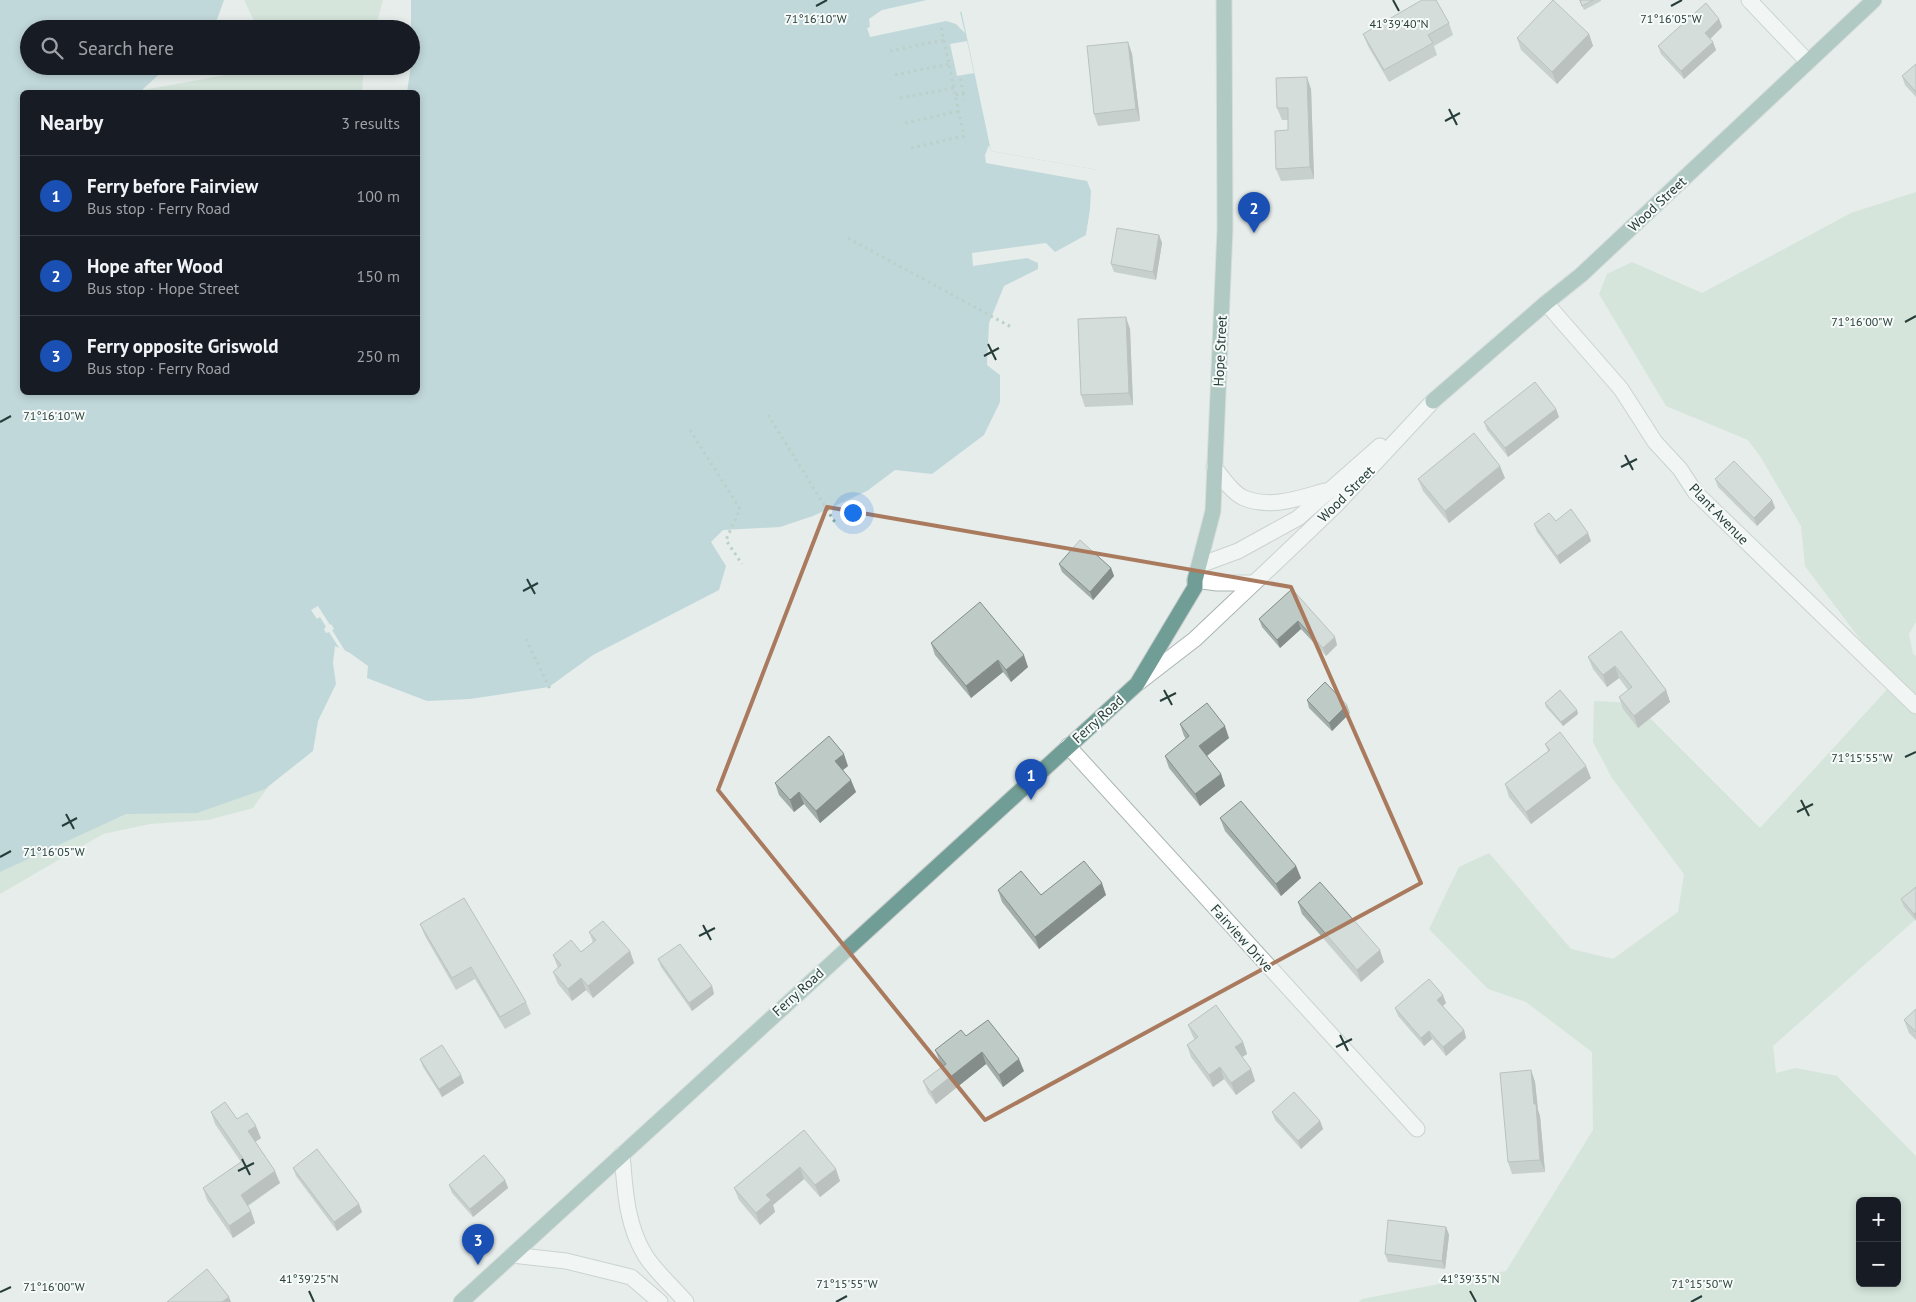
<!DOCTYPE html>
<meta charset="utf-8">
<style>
:root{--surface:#171b24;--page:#242831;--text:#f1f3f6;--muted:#9ea1a6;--line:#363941;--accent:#e2946f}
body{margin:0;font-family:"PT Sans",sans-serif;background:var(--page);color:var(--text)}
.controls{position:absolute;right:15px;bottom:15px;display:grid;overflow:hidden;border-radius:8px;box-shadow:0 2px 8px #0003}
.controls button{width:45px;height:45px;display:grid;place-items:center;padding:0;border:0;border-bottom:1px solid var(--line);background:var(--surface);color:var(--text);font:25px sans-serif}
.you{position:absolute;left:852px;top:512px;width:18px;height:18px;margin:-12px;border:4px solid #fff;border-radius:50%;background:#1a73e8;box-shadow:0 0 0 8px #1a73e833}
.badge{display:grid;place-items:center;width:32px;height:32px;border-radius:50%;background:var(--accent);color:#fff;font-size:16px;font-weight:700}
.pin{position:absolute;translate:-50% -41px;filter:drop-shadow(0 1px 2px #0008)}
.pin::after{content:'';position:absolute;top:26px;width:18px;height:15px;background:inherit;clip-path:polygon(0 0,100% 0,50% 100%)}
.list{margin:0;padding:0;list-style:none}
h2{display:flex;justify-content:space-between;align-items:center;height:65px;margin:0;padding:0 20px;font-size:21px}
h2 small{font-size:16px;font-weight:400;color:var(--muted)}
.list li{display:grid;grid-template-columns:32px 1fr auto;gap:15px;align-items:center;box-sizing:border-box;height:80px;padding:0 20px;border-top:1px solid var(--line)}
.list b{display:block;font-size:19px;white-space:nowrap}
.list p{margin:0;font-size:16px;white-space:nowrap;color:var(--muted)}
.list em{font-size:16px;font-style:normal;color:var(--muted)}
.icon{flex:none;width:28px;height:28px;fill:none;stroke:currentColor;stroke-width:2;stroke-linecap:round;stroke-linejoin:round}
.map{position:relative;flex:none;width:1916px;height:1302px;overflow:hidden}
.search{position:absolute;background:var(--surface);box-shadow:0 2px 8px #0003;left:20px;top:20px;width:400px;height:55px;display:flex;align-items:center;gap:12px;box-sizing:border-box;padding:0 18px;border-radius:28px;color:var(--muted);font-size:19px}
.panel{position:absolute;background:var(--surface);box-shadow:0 2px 8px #0003;left:20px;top:90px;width:400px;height:305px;border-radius:8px}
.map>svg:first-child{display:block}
</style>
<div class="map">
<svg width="1916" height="1302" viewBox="0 0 1916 1302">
<rect width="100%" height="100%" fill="#e6edea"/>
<g fill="#c2dbca" fill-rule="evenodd">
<polygon points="244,0 383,0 375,29 258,29"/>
<polygon points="244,66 364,66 362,92 144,92 143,90 237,73"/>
<path d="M1916 192V622L1909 634 1913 654 1916 656V919L1773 1046 1776 1073 1796 1068 1837 1076 1916 1156V1302H1359L1362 1299 1506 1271 1593 1130 1592 1052 1526 1002 1488 989 1429 929 1459 867 1489 853 1571 949 1613 959 1678 912 1684 874 1612 778 1593 742 1594 701 1635 703 1760 828 1893 683 1805 566 1801 526 1760 456 1748 440 1666 406 1599 294 1607 274 1632 262 1702 293 1851 213ZM1860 1201H1897V1283H1860Z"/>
<polygon points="273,780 253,808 208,820 150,824 103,834 0,894 0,855 79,818"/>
</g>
<polygon fill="#95bfcb" points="0,0 224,0 216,22 208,29 29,29 29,66 168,66 143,89 144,92 22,92 22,392 418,392 418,92 407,92 411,66 411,0 959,0 991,151 1098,170 1084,246 1004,286 989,323 987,365 1000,375 1000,402 984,435 932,474 895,470 867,491 813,516 780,527 723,530 711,542 726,566 719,590 593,655 549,687 470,699 427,701 367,678 368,666 350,653 335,646 333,663 336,684 318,721 313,751 265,789 197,813 126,814 0,872"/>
<g fill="#e6edea">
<polygon points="927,0 961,0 963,11 960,12 965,33 956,24 946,21 870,37 867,28 870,27 869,19 882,10"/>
<polygon points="967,41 974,73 957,76 950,44"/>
<polygon points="989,145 991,151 1098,170 1100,172 1094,234 1086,248 1040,271 1038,269 1038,263 1027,258 973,266 972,253 1046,243 1055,252 1086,235 1090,209 1091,191 1087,181 986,163 985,155"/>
<polygon points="318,606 330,625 331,624 334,629 332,630 347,654 341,651 329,632 326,633 324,629 326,627 320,617 317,619 311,610"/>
</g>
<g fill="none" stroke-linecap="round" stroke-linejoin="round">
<defs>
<g id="minor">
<polyline points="1749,0 1808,62"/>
<polyline points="1546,303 1621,389 1655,442 1680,469 1695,492 1916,706"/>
<path d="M1214 467C1222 477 1232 493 1244 498 1271 509 1300 498 1325 491"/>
<polyline points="1200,565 1238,551 1298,518 1380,446"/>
<polyline points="1195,580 1217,583 1254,583"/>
<polyline points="1138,683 1195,639 1290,549 1337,504 1433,401"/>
<polyline points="1068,746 1417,1129"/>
<path d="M622 1154C625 1188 626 1224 645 1255 654 1270 674 1288 686 1302"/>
<polyline points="512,1255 566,1261 631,1277 660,1302"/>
</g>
<g id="major">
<polyline points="1433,401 1546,303 1581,275 1874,0"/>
<polyline points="461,1302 1137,684 1195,587 1195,580 1213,511 1225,229 1224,0"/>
</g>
</defs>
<use href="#minor" stroke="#a9b5b1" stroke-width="17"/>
<use href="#major" stroke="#c3c9c8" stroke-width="17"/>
<g stroke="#8aada4" stroke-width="3" stroke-dasharray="2.5 4" stroke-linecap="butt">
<polyline points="890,51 944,40"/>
<polyline points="895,75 949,64"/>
<polyline points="963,93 965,100"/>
<polyline points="956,95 963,93 960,75"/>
<polyline points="900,98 954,88"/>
<polyline points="905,123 959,111"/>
<polyline points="911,148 964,136 941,26"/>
<polyline points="848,238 1013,328"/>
<polyline points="768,415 836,524"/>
<polyline points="690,430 740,509 726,540 742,564"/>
<polyline points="526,639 551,691"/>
</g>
<use href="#minor" stroke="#fff" stroke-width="15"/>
<use href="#major" stroke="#709d95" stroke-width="15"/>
</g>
<g fill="#a3aeaa">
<polygon points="1579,0 1601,0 1601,1 1584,10"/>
<polygon points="1719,19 1722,27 1710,39 1716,50 1684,79 1661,54 1658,46"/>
<polygon points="1449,23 1453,35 1434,46 1437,55 1389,82 1368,46 1363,34"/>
<polygon points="1589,34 1593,46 1557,84 1521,50 1517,38"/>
<polygon points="1128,42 1132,54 1140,121 1098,126 1094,114"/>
<polygon points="1916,64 1916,97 1905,85 1902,76"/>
<polygon points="1311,89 1314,179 1281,181 1276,169 1288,130 1288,120 1282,120 1277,108"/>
<polygon points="1159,235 1162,243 1156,280 1114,272 1111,264"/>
<polygon points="1130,329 1133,405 1085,407 1081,395"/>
<polygon points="1556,409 1559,417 1508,457 1487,430 1484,422"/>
<polygon points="1505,478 1449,523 1423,491 1418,479"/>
<polygon points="1715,479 1772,500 1775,508 1757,526 1718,487"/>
<polygon points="1534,524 1591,541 1560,564 1537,532"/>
<polygon points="1059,564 1111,568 1114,576 1093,600 1062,572"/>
<polygon points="1292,589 1337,645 1326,656 1301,629 1280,648 1262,627 1259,619"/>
<polygon points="1621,631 1666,690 1670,702 1638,728 1623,709 1619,697 1628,690 1619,678 1607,687 1593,669 1588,657"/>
<polygon points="931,643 1028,667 1011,682 1003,672 971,698 935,655"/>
<polygon points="1307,700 1347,705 1350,713 1332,731 1309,708"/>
<polygon points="1545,703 1577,710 1578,714 1563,726 1546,707"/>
<polygon points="1180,724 1229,738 1207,756 1221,774 1225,786 1200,806 1169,768 1165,756 1186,739 1184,736"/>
<polygon points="1545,744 1591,778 1531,824 1509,797 1505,784 1548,751"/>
<polygon points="848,766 843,770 856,792 820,823 804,804 794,812 779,795 775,783"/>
<polygon points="1220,818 1296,866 1301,878 1281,896 1225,831"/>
<polygon points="1916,887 1916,921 1904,907 1901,899"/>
<polygon points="998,890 1041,895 1106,895 1039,949 1002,902"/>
<polygon points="1298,902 1384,962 1361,982 1302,914"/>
<polygon points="420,924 526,1002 531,1014 505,1029 475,979 456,990 425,936"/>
<polygon points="589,932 630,951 634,963 593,998 586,990 572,1001 558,984 553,972 558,968 553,955 581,952 593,942"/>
<polygon points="658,959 712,986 714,994 692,1011 661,967"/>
<polygon points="1446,1003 1443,1006 1464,1030 1466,1038 1446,1056 1432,1039 1424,1046 1398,1016 1395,1008"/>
<polygon points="1916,1009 1916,1040 1909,1033 1904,1020"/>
<polygon points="1188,1025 1243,1042 1247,1054 1242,1057 1251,1069 1255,1081 1236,1095 1224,1079 1213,1087 1191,1057 1187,1045 1195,1040 1193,1037"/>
<polygon points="966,1036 1024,1071 1003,1087 986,1064 936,1104 928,1093 923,1081 943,1066 940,1062 935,1050"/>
<polygon points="420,1059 461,1075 464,1083 442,1097 423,1067"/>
<polygon points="1531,1070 1535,1082 1538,1110 1540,1116 1545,1172 1512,1174 1508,1162"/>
<polygon points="211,1112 237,1119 261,1138 255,1142 280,1183 248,1206 255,1223 233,1238 207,1200 203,1188 241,1162 215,1124"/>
<polygon points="1272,1112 1320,1121 1323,1129 1301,1149 1275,1120"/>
<polygon points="804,1130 840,1181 820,1197 804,1179 773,1205 775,1212 760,1225 739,1200 734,1188"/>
<polygon points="293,1168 362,1212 337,1231 296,1176"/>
<polygon points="505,1180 508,1188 473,1217 452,1193 449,1185"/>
<polygon points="1446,1227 1449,1235 1445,1269 1388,1262 1385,1254"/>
</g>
<g fill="#858d8b">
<polygon points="1719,19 1722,27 1708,41 1705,33"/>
<polygon points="1589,34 1593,46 1557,84 1552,72"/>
<polygon points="1128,42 1132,54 1140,121 1136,109"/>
<polygon points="1713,42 1716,50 1684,79 1681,71"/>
<polygon points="1307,77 1311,89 1314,179 1310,167"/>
<polygon points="1159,235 1162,243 1156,280 1153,272"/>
<polygon points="1126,317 1130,329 1133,405 1129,393"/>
<polygon points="1556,409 1559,417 1508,457 1505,448"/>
<polygon points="1500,466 1505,478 1449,523 1445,511"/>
<polygon points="1772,500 1775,508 1757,526 1754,518"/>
<polygon points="1588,533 1591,541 1560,564 1557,556"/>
<polygon points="1111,568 1114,576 1093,600 1090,592"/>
<polygon points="1298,621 1301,629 1280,648 1277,640"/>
<polygon points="1335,637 1337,645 1326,656 1323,648"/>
<polygon points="1024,655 1028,667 1011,682 1006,670"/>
<polygon points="998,660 1003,672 971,698 966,686"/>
<polygon points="1615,666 1619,678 1607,687 1603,675"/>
<polygon points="1666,690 1670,702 1638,728 1634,716"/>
<polygon points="1347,705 1350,713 1332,731 1329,723"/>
<polygon points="1577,710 1578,714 1563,726 1561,722"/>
<polygon points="1225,726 1229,738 1204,758 1199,746"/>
<polygon points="844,754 848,766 839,773 835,761"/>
<polygon points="1586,766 1591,778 1531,824 1526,812"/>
<polygon points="1221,774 1225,786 1200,806 1195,794"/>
<polygon points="851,780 856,792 820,823 816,811"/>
<polygon points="799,792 804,804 794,812 790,800"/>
<polygon points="1296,866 1301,878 1281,896 1276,884"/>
<polygon points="1102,883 1106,895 1039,949 1035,937"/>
<polygon points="1916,912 1916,920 1914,914"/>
<polygon points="1380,950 1384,962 1361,982 1357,970"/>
<polygon points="630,951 634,963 593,998 588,986"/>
<polygon points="581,978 586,990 572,1001 568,989"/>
<polygon points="712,986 714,994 692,1011 689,1003"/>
<polygon points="1443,995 1446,1003 1440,1008 1437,1000"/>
<polygon points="1464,1030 1466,1038 1446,1056 1443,1047"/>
<polygon points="1429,1031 1432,1039 1424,1046 1421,1038"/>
<polygon points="1243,1042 1247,1054 1239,1059 1235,1047"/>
<polygon points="982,1052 986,1064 936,1104 931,1092"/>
<polygon points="1019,1059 1024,1071 1003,1087 999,1075"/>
<polygon points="1220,1067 1224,1079 1213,1087 1209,1075"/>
<polygon points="1251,1069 1255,1081 1236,1095 1231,1083"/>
<polygon points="1531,1070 1535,1082 1538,1110 1540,1116 1545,1172 1540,1160 1534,1104"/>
<polygon points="461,1075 464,1083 442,1097 439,1089"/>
<polygon points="1320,1121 1323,1129 1301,1149 1298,1141"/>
<polygon points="256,1126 261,1138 253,1143 248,1131"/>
<polygon points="800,1167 804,1179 773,1205 775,1212 760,1225 756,1213 766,1195"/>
<polygon points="836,1169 840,1181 820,1197 815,1185"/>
<polygon points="275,1171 280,1183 245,1207 241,1195"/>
<polygon points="505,1180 508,1188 473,1217 470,1209"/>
<polygon points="359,1204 362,1212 337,1231 334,1222"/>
<polygon points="251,1211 255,1223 233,1238 229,1226"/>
<polygon points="1446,1227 1449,1235 1445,1269 1442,1261"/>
<polygon points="229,1297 231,1302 222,1302"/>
</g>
<g fill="#becac6" stroke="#858d8b">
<polygon points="1422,0 1436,0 1449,23 1428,35 1433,43 1384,70 1363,34"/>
<polygon points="1553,0 1589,34 1552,72 1517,38"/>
<polygon points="1580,0 1593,0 1582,6"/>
<polygon points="1706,3 1719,19 1705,33 1713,42 1681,71 1658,46"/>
<polygon points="1128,42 1136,109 1094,114 1087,46"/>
<polygon points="1916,64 1916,92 1902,76"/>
<polygon points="1307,77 1310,167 1276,169 1275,131 1288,130 1288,108 1277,108 1276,78"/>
<polygon points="1117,228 1159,235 1153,272 1111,264"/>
<polygon points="1126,317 1129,393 1081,395 1078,319"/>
<polygon points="1535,382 1556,409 1505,448 1484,422"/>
<polygon points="1474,433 1500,466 1445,511 1418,479"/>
<polygon points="1734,461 1772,500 1754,518 1715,479"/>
<polygon points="1571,509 1588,533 1557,556 1534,524 1549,513 1556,521"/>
<polygon points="1080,540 1111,568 1090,592 1059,564"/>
<polygon points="1292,589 1335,637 1323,648 1298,621 1277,640 1259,619"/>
<polygon points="980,602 1024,655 1006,670 998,660 966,686 931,643"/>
<polygon points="1621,631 1666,690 1634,716 1619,697 1632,687 1615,666 1603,675 1588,657"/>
<polygon points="1325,682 1347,705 1329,723 1307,700"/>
<polygon points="1560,690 1577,710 1561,722 1545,703"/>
<polygon points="1207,703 1225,726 1199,746 1221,774 1195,794 1165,756 1189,736 1180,724"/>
<polygon points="1560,732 1586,766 1526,812 1505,784 1550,750 1545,744"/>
<polygon points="829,736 844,754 835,761 851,780 816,811 799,792 790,800 775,783"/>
<polygon points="1241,801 1296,866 1276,884 1220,818"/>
<polygon points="1084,861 1102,883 1035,937 998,890 1021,871 1041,895"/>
<polygon points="1320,882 1380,950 1357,970 1298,902"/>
<polygon points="1916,887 1916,912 1914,914 1901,899"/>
<polygon points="464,898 526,1002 500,1017 471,967 452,978 420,924"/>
<polygon points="603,921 630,951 588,986 581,978 568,989 553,972 561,965 553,955 571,940 581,952 596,940 589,932"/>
<polygon points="680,944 712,986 689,1003 658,959"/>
<polygon points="1429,979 1443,995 1437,1000 1464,1030 1443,1047 1429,1031 1421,1038 1395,1008"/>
<polygon points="1216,1005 1243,1042 1235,1047 1251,1069 1231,1083 1220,1067 1209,1075 1187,1045 1198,1037 1188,1025"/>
<polygon points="1916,1009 1916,1032 1904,1020"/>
<polygon points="988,1020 1019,1059 999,1075 982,1052 931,1092 923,1081 946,1064 935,1050 961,1030 966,1036"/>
<polygon points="442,1045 461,1075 439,1089 420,1059"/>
<polygon points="1531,1070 1534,1104 1536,1104 1540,1160 1508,1162 1500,1073"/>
<polygon points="1294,1092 1320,1121 1298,1141 1272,1112"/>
<polygon points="225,1102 237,1119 247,1113 256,1126 248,1131 275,1171 241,1195 251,1211 229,1226 203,1188 244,1160 211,1112"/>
<polygon points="804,1130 836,1169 815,1185 800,1167 766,1195 771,1200 756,1213 734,1188"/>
<polygon points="317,1149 359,1204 334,1222 293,1168"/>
<polygon points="484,1155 505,1180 470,1209 449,1185"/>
<polygon points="1388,1220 1446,1227 1442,1261 1385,1254"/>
<polygon points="207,1269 229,1297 222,1302 167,1302"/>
</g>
<path d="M0 0H1916V1302H0ZM827 507 1291 587 1421 883 985 1120 718 790Z" fill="#e6edea" fill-opacity=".55" fill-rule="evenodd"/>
<path fill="none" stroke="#aa7a5f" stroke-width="4" stroke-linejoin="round" d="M827 507 1291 587 1421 883 985 1120 718 790Z"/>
<path fill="none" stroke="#273d39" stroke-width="2" d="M1393 0 1399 11M816 6 827 0M1671 6 1682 0M1449 109 1457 125M1445 121 1460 113M1905 322 1916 316M988 344 996 360M984 356 999 348M0 422 11 416M1625 455 1633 470M1621 467 1637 459M527 579 535 594M523 591 538 583M1164 690 1172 705M1160 701 1176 693M1905 757 1916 752M1801 800 1809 816M1797 812 1813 804M66 814 74 829M62 826 77 818M0 857 11 851M703 925 711 940M699 936 715 928M1340 1035 1348 1051M1336 1047 1352 1039M242 1159 250 1175M238 1171 254 1163M309 1291 314 1302M1470 1291 1476 1302M0 1292 11 1287M836 1302 847 1296M1691 1302 1702 1296"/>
<g text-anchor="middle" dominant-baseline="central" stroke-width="4" stroke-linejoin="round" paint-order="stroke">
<g font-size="14" fill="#273d39" stroke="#f6faf8">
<text transform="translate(1657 204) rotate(-43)">Wood Street</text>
<text transform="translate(1220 351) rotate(-87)">Hope Street</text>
<text transform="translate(1346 494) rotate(-45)">Wood Street</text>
<text transform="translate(1719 514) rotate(46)">Plant Avenue</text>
<text transform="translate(1098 719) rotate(-42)">Ferry Road</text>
<text transform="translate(1242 938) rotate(48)">Fairview Drive</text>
<text transform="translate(798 992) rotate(-42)">Ferry Road</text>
</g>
</g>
<g font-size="12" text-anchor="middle" fill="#273d39" stroke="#f6faf8" stroke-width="4" stroke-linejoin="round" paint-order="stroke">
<text x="1671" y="23">71°16'05"W</text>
<text x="816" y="23">71°16'10"W</text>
<text x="1399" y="28">41°39'40"N</text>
<text x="1862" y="326">71°16'00"W</text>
<text x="54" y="420">71°16'10"W</text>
<text x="1862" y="762">71°15'55"W</text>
<text x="54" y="856">71°16'05"W</text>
<text x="309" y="1283">41°39'25"N</text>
<text x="1470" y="1283">41°39'35"N</text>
<text x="847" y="1288">71°15'55"W</text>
<text x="1702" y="1288">71°15'50"W</text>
<text x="54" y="1291">71°16'00"W</text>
</g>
</svg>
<div class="controls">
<button>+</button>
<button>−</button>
</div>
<div class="you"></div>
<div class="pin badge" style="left:1031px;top:800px;background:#1a4fb4">1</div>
<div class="pin badge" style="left:1254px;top:233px;background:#1a4fb4">2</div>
<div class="pin badge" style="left:478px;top:1265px;background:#1a4fb4">3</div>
<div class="search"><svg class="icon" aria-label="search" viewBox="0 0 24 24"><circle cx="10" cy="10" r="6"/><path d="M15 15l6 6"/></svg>Search here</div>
<section class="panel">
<h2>Nearby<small>3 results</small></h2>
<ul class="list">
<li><span class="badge" style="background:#1a4fb4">1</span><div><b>Ferry before Fairview</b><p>Bus stop · Ferry Road</p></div><em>100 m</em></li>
<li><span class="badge" style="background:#1a4fb4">2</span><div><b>Hope after Wood</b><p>Bus stop · Hope Street</p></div><em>150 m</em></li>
<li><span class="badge" style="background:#1a4fb4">3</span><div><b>Ferry opposite Griswold</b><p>Bus stop · Ferry Road</p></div><em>250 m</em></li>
</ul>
</section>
</div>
